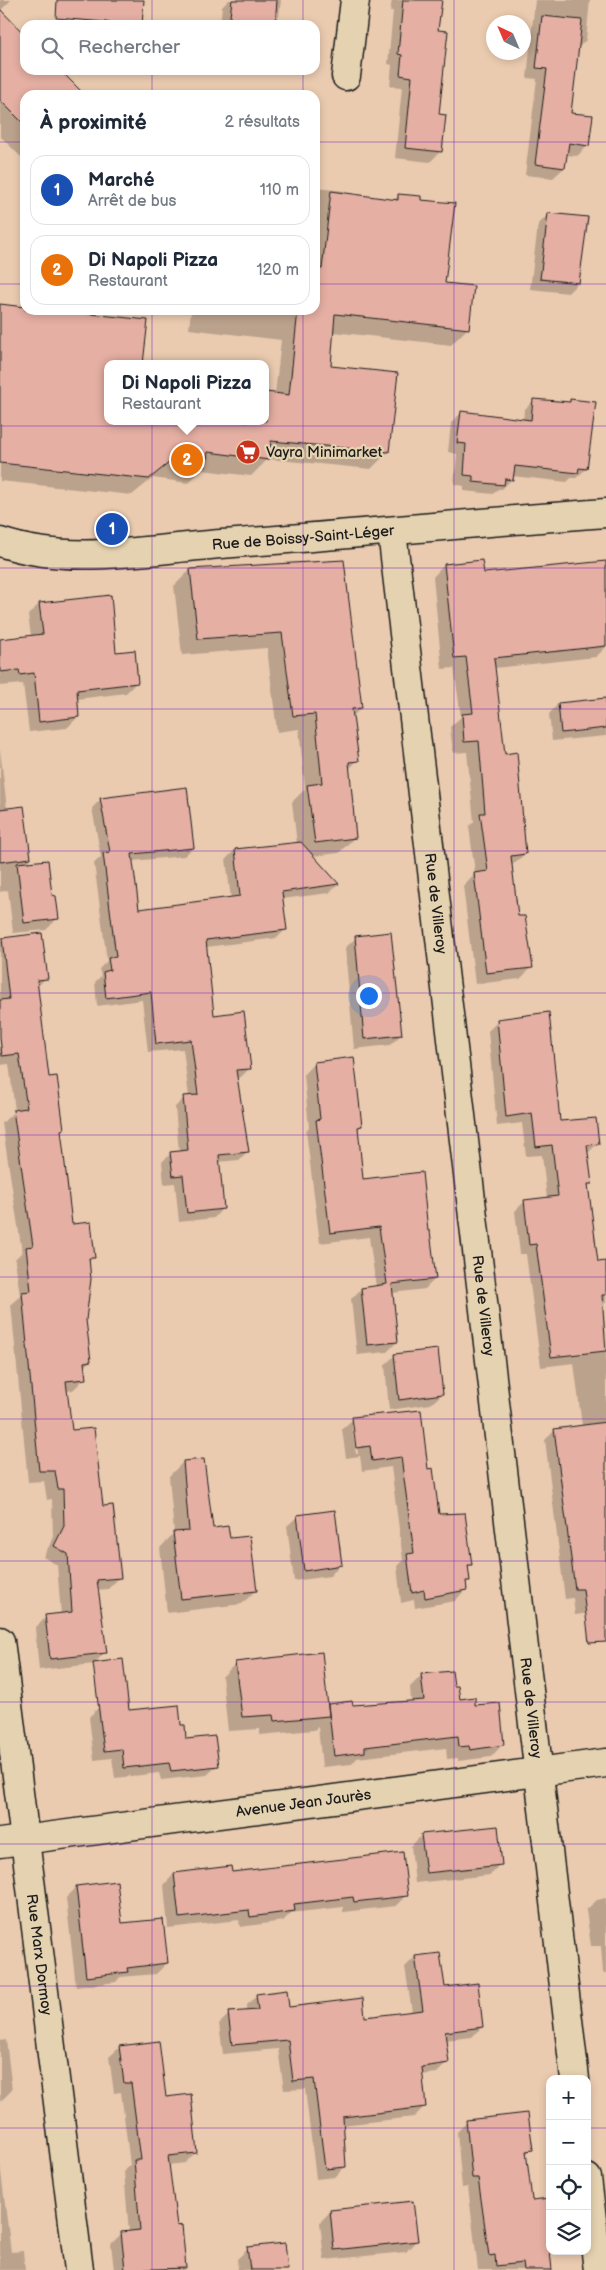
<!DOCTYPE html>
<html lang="fr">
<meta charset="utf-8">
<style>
:root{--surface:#fff;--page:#f2f2f3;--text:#1f2937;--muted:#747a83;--line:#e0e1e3;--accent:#c8321e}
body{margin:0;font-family:"Balsamiq Sans",sans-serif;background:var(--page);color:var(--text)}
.controls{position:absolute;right:15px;bottom:15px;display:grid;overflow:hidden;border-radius:10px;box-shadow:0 2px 8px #0003}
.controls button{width:45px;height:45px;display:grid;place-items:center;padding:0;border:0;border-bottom:1px solid var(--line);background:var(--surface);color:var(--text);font:25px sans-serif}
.compass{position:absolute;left:486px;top:15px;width:45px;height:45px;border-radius:50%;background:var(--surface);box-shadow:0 2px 8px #0003;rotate:316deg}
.you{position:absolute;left:368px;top:995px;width:18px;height:18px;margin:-12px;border:4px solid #fff;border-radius:50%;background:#1a73e8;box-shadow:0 0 0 8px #1a73e833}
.badge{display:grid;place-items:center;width:32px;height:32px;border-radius:50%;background:var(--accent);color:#fff;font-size:16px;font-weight:700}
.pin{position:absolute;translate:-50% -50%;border:2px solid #fff;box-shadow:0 1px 5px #0006}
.popup{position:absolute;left:104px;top:360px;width:165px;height:65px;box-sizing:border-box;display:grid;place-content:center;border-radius:10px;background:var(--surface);filter:drop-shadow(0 1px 4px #0005);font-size:16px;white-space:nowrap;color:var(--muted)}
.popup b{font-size:19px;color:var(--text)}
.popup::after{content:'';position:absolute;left:50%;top:100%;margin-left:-10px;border:10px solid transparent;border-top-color:var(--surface)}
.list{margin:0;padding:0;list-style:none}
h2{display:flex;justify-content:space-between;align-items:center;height:65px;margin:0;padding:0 20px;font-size:21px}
h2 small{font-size:16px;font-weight:400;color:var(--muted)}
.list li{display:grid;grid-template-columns:32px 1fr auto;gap:15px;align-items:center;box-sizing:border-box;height:70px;margin:0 10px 10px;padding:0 10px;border:1px solid var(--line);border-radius:15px}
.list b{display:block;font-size:19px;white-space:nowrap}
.list p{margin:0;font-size:16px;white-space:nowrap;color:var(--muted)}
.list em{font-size:16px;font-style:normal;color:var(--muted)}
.icon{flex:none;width:28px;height:28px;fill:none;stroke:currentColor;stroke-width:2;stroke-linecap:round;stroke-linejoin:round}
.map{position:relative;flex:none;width:606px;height:2270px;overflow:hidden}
.search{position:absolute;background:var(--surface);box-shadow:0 2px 8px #0003;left:20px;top:20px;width:300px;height:55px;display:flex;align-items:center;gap:12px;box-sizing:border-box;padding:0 18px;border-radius:15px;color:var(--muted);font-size:19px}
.panel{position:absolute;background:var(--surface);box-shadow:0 2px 8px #0003;left:20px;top:90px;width:300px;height:225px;border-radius:15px}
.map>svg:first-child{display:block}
</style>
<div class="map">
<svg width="606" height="2270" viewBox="0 0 606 2270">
<rect width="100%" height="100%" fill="#eacbb0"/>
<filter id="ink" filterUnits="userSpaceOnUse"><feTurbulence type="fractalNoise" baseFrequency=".02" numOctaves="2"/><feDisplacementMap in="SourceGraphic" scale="10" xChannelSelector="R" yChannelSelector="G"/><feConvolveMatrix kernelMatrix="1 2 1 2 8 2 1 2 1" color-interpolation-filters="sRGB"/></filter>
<g filter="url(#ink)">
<g fill="#0003" fill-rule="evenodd">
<polygon points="0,0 11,0 0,11"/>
<polygon points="86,0 143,0 140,25 84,25"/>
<polygon points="229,0 281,0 279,16 274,21 274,25 220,25 222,7"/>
<polygon points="392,0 441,0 437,31 438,115 441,151 430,162 395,158 402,87 390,86 392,65 388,64 393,11 390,11"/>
<polygon points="535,0 590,0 586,40 578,48 569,114 588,146 577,156 566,155 564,168 553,178 525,175 537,79 527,78"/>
<polygon points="0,11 25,36 25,70 58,70 83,95 25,95 25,161 0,136"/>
<polygon points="315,188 345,191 345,194 393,201 399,195 468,328 451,345 333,332 330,367 388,452 371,469 268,459 251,476 202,470 188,483 153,478 132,495 0,481 0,306 25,310 40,310 108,364 108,421 266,421 266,393 275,394 281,340 189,329 191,310 315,310"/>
<polygon points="548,214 578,283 568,293 530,289 538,225"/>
<polygon points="534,400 567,404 570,401 586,469 576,478 571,478 567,482 512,476 512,479 502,489 498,489 493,494 464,491 464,486 454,484 457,454 448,452 451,423 461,413 523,421 524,410"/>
<polygon points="343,561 361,708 352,717 357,761 348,770 355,837 339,853 313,856 338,884 329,893 282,899 285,930 277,938 206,947 213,1016 250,1068 241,1077 236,1078 248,1151 239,1160 218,1162 222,1209 214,1218 179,1222 175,1183 164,1184 162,1162 171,1153 179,1152 175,1107 184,1098 189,1097 183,1049 148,1052 142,1000 97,1006 95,982 101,976 99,969 107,961 94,863 101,857 92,808 101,799 193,848 184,856 132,861 138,911 231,899 226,859 235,850 297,844 292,802 305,789 299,729 277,732 267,648 182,655 174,586 190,570"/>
<polygon points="606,561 606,647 596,657 494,668 504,755 525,854 511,866 517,918 532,967 520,979 475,984 463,886 475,873 469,826 474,822 467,752 453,753 450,727 461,717 454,668 442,669 433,577 444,565 483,575"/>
<polygon points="39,604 115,654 137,682 126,693 77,699 78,717 67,728 29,732 23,684 0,686 0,640 31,636 28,615"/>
<polygon points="606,699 606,736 552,741 549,714 558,704"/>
<polygon points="0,749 7,809 23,807 30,863 51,896 57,919 46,930 13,933 8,890 0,892"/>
<polygon points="356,938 401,1035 390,1045 354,1049 345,948"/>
<polygon points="2,940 46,978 36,988 48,1078 63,1129 60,1132 71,1225 94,1257 88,1263 85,1320 90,1361 83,1368 84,1379 73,1390 66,1391 71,1432 102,1508 119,1578 108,1589 97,1590 105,1652 94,1664 39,1670 35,1628 46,1617 61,1615 57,1565 43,1557 53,1539 52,1499 47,1500 44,1481 28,1482 11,1304 20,1296 15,1259 22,1252 2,1123 15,1111 9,1064 0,1065 0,942"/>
<polygon points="498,1021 559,1122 597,1144 587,1154 591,1183 587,1187 597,1263 606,1262 606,1303 601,1304 606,1346 606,1611 575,1615 573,1598 565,1599 545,1440 555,1430 582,1426 574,1363 541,1367 526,1254 520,1254 515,1211 525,1201 547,1199 542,1155 526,1156 522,1123 497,1126 488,1031"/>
<polygon points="314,1063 361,1126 357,1130 362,1180 427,1232 435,1279 425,1289 392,1293 397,1342 387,1352 357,1355 351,1299 361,1289 376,1287 369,1237 320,1243 306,1131 309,1128 304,1074"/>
<polygon points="395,1355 442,1394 431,1404 389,1410 385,1365"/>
<path d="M353 1419 427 1470 438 1515 471 1564 467 1568 469 1580 465 1584V1590L455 1601 415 1608 414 1600 401 1603 397 1566 403 1560 391 1467 362 1471 360 1456 346 1458 342 1429ZM352 1426H355L358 1454H356Z"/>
<polygon points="183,1462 212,1529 228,1540 256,1590 242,1604 167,1613 160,1548 174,1533 169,1476"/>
<polygon points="298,1516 340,1565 330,1576 294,1581 287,1526"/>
<polygon points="236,1663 327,1707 329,1705 351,1706 411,1702 410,1687 422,1675 453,1687 459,1701 474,1707 503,1744 491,1757 458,1761 458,1758 447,1759 446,1748 357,1758 352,1764 322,1767 318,1727 314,1730 260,1735 260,1729 228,1731 222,1677"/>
<polygon points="99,1707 128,1712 180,1726 185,1741 218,1765 207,1775 161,1780 159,1773 115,1778 112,1758 94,1760 89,1717"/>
<polygon points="422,1835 500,1864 490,1875 415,1883 411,1846"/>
<polygon points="231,1873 406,1895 396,1906 343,1912 343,1907 291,1913 283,1921 240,1927 239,1920 168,1928 164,1885 174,1874"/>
<polygon points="77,1887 121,1925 167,1963 156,1974 120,1977 116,1982 76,1987 66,1898"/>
<polygon points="606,1898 606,1973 603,1973 601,1946 591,1946 586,1910 597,1900"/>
<polygon points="439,1955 444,1988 482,2027 472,2037 445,2040 447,2063 437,2073 421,2075 424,2107 414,2117 342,2125 345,2167 335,2177 316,2179 305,2089 284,2090 278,2049 223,2054 219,2024 229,2014 247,2012 247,2005 257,1995 288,2008 364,2018 412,2012 405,1967 415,1957"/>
<polygon points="6,2040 12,2090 0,2102 0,2041"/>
<polygon points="120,2047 164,2099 196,2152 185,2163 168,2165 176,2227 185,2267 182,2270 114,2270 111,2244 122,2233 129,2232 124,2172 130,2165 121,2092 114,2093 109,2057"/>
<polygon points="467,2122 531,2149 526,2155 531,2202 547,2235 551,2270 478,2270 468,2187 462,2188 457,2132"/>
<polygon points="0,2164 11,2252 23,2251 25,2270 0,2270"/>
<polygon points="330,2212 416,2241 406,2252 324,2260 320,2222"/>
<polygon points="248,2249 287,2270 238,2270 237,2259"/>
</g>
<g fill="#e5afa3" stroke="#1c1c1c">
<polygon points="57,0 144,0 142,25 56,18"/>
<polygon points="232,0 277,0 275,25 229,25"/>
<polygon points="403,0 442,0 438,30 448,31 439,114 446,115 442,152 405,148 412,77 400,75 402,55 398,54"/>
<polygon points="0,9 25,35 25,70 60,70 85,95 25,95 25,125 0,100"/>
<polygon points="542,16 582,20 571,113 593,115 589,146 569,143 565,168 535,164 547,69 536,68"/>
<polygon points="331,191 398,200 398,194 421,196 421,200 455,203 445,283 474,286 469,329 335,314 331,366 398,373 389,452 271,441 269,460 208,452 206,467 170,462 149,479 0,463 0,304 25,307 25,310 52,310 148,320 143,364 108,364 108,421 266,421 266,392 289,395 298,310 315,310 315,268 322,269"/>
<polygon points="548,213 588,217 579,283 540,279"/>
<polygon points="533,399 570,402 570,399 596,402 587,469 579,468 578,473 515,466 513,480 505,479 504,485 473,482 473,476 464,475 466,444 457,443 461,411 531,420"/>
<polygon points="344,560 362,708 352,709 359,761 349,762 356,838 315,843 307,785 322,783 315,714 293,716 282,633 198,639 190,569"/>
<polygon points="482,560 484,573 606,561 606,646 494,658 505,754 517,752 526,854 511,856 518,916 525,916 533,968 486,973 474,873 488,871 480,813 485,813 479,741 464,742 462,714 473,713 466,657 454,658 444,564"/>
<polygon points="111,595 116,652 135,650 138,683 77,690 79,717 39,722 34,673 20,675 19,670 0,672 0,639 43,634 39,603"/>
<polygon points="606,698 606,728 561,733 558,703"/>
<polygon points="187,787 194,848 132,854 139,909 240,896 235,849 301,842 339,884 282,892 287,930 206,940 214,1015 244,1011 251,1069 236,1070 249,1152 219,1155 224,1209 187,1213 183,1175 173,1176 170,1152 188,1150 183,1096 198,1095 191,1040 156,1044 151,992 106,998 103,972 110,970 108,958 116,957 103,853 110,852 100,798"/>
<polygon points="24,806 31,858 0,862 0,809"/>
<polygon points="48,860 52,895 56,896 59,919 24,923 17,863"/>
<polygon points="391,932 402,1035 364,1039 355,936"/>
<polygon points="42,933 48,979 37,980 49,1077 57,1076 64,1129 61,1130 72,1224 91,1222 95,1258 89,1258 91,1279 86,1320 91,1361 84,1362 86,1379 66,1381 72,1430 94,1428 103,1506 113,1505 121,1578 97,1580 107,1653 50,1659 45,1615 72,1612 68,1554 54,1546 64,1526 63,1489 58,1489 55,1471 39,1471 22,1292 31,1291 26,1247 33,1246 13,1110 27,1108 19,1054 2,1056 0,1037 0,1000 9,999 2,938"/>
<polygon points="549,1012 560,1121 596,1118 599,1144 587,1145 592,1184 588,1184 598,1262 606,1261 606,1295 602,1295 606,1351 551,1357 536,1244 529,1245 524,1200 558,1196 552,1145 536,1147 532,1113 506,1117 497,1019"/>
<polygon points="354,1057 362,1126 358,1127 363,1179 422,1172 428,1231 430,1231 436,1279 392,1284 398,1342 367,1345 361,1288 387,1284 379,1227 330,1233 316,1120 320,1119 314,1062"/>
<polygon points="438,1349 443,1394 399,1400 394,1354"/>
<polygon points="421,1410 428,1469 433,1468 439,1514 465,1513 472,1565 468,1565 470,1581 466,1581 467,1590 425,1598 424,1590 412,1593 407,1554 414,1553 401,1457 372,1461 370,1446 356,1448 352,1417"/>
<polygon points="606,1422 606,1642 589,1643 583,1589 575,1589 554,1429"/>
<polygon points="204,1459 213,1528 228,1526 230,1538 250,1536 257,1591 181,1599 173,1532 189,1531 183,1461"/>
<polygon points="335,1510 342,1565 304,1571 297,1515"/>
<polygon points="322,1652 329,1716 274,1721 273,1715 242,1717 235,1662"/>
<polygon points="123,1659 129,1710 179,1705 181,1725 185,1725 186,1739 215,1736 219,1766 171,1771 169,1763 124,1768 122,1749 104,1751 93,1663"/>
<polygon points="452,1671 454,1686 458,1686 460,1699 475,1697 475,1705 500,1703 504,1745 470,1750 469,1746 459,1747 458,1736 365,1747 365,1752 334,1756 328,1704 352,1701 353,1705 424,1700 421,1674"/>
<polygon points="498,1826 502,1865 426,1873 421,1834"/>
<polygon points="403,1852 408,1896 354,1902 353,1897 294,1904 295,1911 250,1917 249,1910 179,1918 174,1873 231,1866 232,1872"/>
<polygon points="117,1881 122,1923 163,1919 168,1963 127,1968 128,1972 86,1977 76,1886"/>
<polygon points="440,1953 445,1987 478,1983 483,2027 445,2032 449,2063 422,2067 426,2107 343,2117 346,2167 325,2169 314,2079 293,2081 288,2040 232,2045 228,2012 258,2010 256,1994 287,1990 289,2007 363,1998 365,2017 423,2010 415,1956"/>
<polygon points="159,2041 166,2097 191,2094 197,2153 168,2156 177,2226 182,2225 186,2268 125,2270 121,2232 140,2230 134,2160 141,2160 131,2083 124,2083 119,2046"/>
<polygon points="528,2113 533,2150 526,2151 532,2200 550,2198 550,2251 552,2270 524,2270 523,2263 496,2266 495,2255 489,2256 478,2178 472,2178 466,2120"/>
<polygon points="413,2201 418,2241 334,2250 330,2210"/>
<polygon points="285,2243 288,2270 250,2270 247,2247"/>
</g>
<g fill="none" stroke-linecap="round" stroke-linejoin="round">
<defs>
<g id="street">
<polyline points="346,76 355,0"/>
<path id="s1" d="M392 532 575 2079"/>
<path id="s2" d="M0 1641 79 2270"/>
<path id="s3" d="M0 1843 606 1763"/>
<polyline points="587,2178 598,2270"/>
</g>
<g id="secondary">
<path id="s4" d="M0 542C70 566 149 549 221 544 350 535 478 522 606 513"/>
</g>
</defs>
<use href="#street" stroke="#1c1c1c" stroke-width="31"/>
<use href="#secondary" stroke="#1c1c1c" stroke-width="31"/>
<use href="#street" stroke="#e5d2b0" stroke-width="28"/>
<use href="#secondary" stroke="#e5d2b0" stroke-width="28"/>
</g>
</g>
<path fill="none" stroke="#7b2cbf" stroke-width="1" stroke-opacity="0.55" d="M152 0V25M303 0V25M454 0V2270M152 70V95M303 70V95M0 142H25M315 142H606M0 284H25M315 284H606M152 310V2270M303 310V2270M0 426H606M0 568H606M0 709H606M0 851H606M0 993H606M0 1135H606M0 1277H606M0 1419H606M0 1561H606M0 1702H606M0 1844H606M0 1986H606M0 2128H550M587 2128H606"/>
<defs>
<symbol id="supermarket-disc" viewBox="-11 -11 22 22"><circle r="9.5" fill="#c8321e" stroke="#e5d2b0"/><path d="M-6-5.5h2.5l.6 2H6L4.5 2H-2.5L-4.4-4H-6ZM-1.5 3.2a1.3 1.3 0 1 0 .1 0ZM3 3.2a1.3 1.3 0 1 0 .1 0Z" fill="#fff"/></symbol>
</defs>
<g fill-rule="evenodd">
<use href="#supermarket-disc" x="234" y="438" width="28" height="28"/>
</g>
<g text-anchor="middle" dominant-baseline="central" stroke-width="4.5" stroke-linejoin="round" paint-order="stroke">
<g font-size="15" fill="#1c1c1c" stroke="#e5d2b0" text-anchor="start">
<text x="266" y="452">Vayra Minimarket</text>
</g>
<g font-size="15" fill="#1c1c1c" stroke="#e5d2b0">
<text stroke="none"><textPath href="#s4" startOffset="305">Rue de Boissy-Saint-Léger</textPath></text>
<text stroke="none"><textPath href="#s1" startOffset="374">Rue de Villeroy</textPath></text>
<text stroke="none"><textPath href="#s1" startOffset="779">Rue de Villeroy</textPath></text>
<text stroke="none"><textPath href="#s1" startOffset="1184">Rue de Villeroy</textPath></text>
<text stroke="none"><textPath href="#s3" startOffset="306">Avenue Jean Jaurès</textPath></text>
<text stroke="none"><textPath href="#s2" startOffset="316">Rue Marx Dormoy</textPath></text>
</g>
</g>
</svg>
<div class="controls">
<button>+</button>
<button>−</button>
<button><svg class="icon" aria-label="locate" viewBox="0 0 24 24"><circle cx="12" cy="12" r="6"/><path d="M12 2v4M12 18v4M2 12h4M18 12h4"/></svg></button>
<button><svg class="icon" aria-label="layers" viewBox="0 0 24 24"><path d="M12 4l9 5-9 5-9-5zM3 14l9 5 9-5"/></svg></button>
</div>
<svg class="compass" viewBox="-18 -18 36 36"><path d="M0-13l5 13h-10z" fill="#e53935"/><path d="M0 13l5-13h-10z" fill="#747a83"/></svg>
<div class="you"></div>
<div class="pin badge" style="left:112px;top:529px;background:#1a4fb4">1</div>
<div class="pin badge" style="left:187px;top:460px;background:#e8710a">2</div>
<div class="popup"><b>Di Napoli Pizza</b>Restaurant</div>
<div class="search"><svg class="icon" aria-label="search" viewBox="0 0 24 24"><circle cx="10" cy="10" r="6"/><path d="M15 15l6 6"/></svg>Rechercher</div>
<section class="panel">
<h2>À proximité<small>2 résultats</small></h2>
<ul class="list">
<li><span class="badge" style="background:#1a4fb4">1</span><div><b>Marché</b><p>Arrêt de bus</p></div><em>110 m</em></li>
<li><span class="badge" style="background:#e8710a">2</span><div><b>Di Napoli Pizza</b><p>Restaurant</p></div><em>120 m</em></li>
</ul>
</section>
</div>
